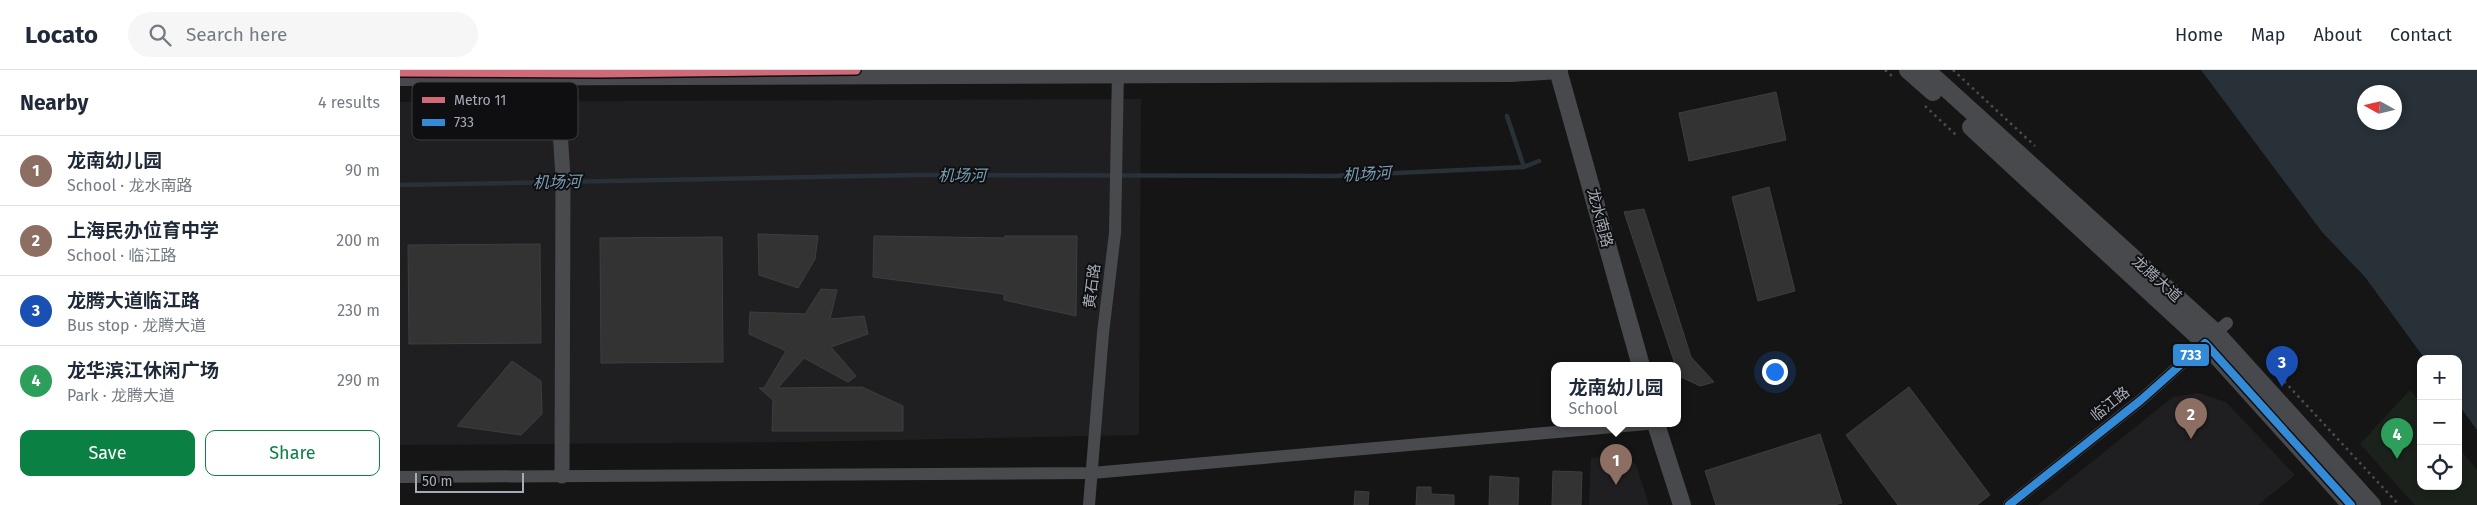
<!DOCTYPE html>
<meta charset="utf-8">
<style>
:root{--surface:#fff;--page:#f6f6f7;--text:#1f2937;--muted:#747a83;--line:#e0e1e3;--accent:#0b8043}
body{margin:0;font-family:"Fira Sans","Noto Sans SC",sans-serif;background:var(--page);color:var(--text)}
.controls{position:absolute;right:15px;bottom:15px;display:grid;overflow:hidden;border-radius:10px;box-shadow:0 2px 8px #0003}
.controls button{width:45px;height:45px;display:grid;place-items:center;padding:0;border:0;border-bottom:1px solid var(--line);background:var(--surface);color:var(--text);font:25px sans-serif}
.compass{position:absolute;left:1957px;top:15px;width:45px;height:45px;border-radius:50%;background:var(--surface);box-shadow:0 2px 8px #0003;rotate:278deg}
.scale{position:absolute;left:15px;bottom:12px;width:109px;box-sizing:border-box;padding-left:5px;border:2px solid #a5acb7;border-top:0;font-size:14px;line-height:18px;white-space:nowrap;color:#a5acb7;-webkit-text-stroke:4px #0f0f11;paint-order:stroke}
.you{position:absolute;left:1374px;top:301px;width:18px;height:18px;margin:-12px;border:4px solid #fff;border-radius:50%;background:#1a73e8;box-shadow:0 0 0 8px #1a73e833}
.badge{display:grid;place-items:center;width:32px;height:32px;border-radius:50%;background:var(--accent);color:#fff;font-size:16px;font-weight:700}
.pin{position:absolute;translate:-50% -41px;filter:drop-shadow(0 1px 2px #0008)}
.pin::after{content:'';position:absolute;top:26px;width:18px;height:15px;background:inherit;clip-path:polygon(0 0,100% 0,50% 100%)}
.popup{position:absolute;left:1151px;top:292px;width:130px;height:65px;box-sizing:border-box;display:grid;place-content:center;border-radius:10px;background:var(--surface);filter:drop-shadow(0 1px 4px #0005);font-size:16px;white-space:nowrap;color:var(--muted)}
.popup b{font-size:19px;color:var(--text)}
.popup::after{content:'';position:absolute;left:50%;top:100%;margin-left:-10px;border:10px solid transparent;border-top-color:var(--surface)}
.list{margin:0;padding:0;list-style:none}
h2{display:flex;justify-content:space-between;align-items:center;height:65px;margin:0;padding:0 20px;font-size:21px}
h2 small{font-size:16px;font-weight:400;color:var(--muted)}
.list li{display:grid;grid-template-columns:32px 1fr auto;gap:15px;align-items:center;box-sizing:border-box;height:70px;padding:0 20px;border-top:1px solid var(--line)}
.list b{display:block;font-size:19px;white-space:nowrap}
.list p{margin:0;font-size:16px;white-space:nowrap;color:var(--muted)}
.list em{font-size:16px;font-style:normal;color:var(--muted)}
.actions{display:flex;gap:10px;padding:15px 20px}
.actions a{flex:1;padding:11px 0;border:1px solid var(--accent);border-radius:10px;text-align:center;font-size:18px;color:var(--accent)}
.actions .main{background:var(--accent);color:#fff}
.icon{flex:none;width:28px;height:28px;fill:none;stroke:currentColor;stroke-width:2;stroke-linecap:round;stroke-linejoin:round}
.map{position:relative;flex:none;width:2077px;height:435px;overflow:hidden}
header{display:flex;align-items:center;gap:30px;box-sizing:border-box;height:70px;padding:0 25px;background:var(--surface);border-bottom:1px solid var(--line)}
header strong{font-size:24px}
nav{display:flex;gap:28px;margin-inline-start:auto;font-size:18px}
.search{width:350px;height:45px;background:var(--page);display:flex;align-items:center;gap:12px;box-sizing:border-box;padding:0 18px;border-radius:28px;color:var(--muted);font-size:19px}
main{display:flex}
aside{flex:1;background:var(--surface)}
.map>svg:first-child{display:block}
</style>
<header>
<strong>Locato</strong>
<div class="search"><svg class="icon" aria-label="search" viewBox="0 0 24 24"><circle cx="10" cy="10" r="6"/><path d="M15 15l6 6"/></svg>Search here</div>
<nav><a>Home</a><a>Map</a><a>About</a><a>Contact</a></nav>
</header>
<main>
<aside>
<h2>Nearby<small>4 results</small></h2>
<ul class="list">
<li><span class="badge" style="background:#8d6e63">1</span><div><b>龙南幼儿园</b><p>School · 龙水南路</p></div><em>90 m</em></li>
<li><span class="badge" style="background:#8d6e63">2</span><div><b>上海民办位育中学</b><p>School · 临江路</p></div><em>200 m</em></li>
<li><span class="badge" style="background:#1a4fb4">3</span><div><b>龙腾大道临江路</b><p>Bus stop · 龙腾大道</p></div><em>230 m</em></li>
<li><span class="badge" style="background:#2e9e5b">4</span><div><b>龙华滨江休闲广场</b><p>Park · 龙腾大道</p></div><em>290 m</em></li>
</ul>
<div class="actions"><a class="main">Save</a><a>Share</a></div>
</aside>
<div class="map">
<svg width="2077" height="435" viewBox="0 0 2077 435">
<rect width="100%" height="100%" fill="#151515"/>
<g fill="#1f1f21">
<polygon points="741,29 739,365 400,372 0,375 0,32"/>
<polygon points="1798,323 1826,332 1895,405 1858,435 1638,435 1773,327"/>
<polygon points="1223,385 1236,395 1249,435 1189,435 1191,388"/>
</g>
<polygon fill="#1b221b" points="2010,320 2021,333 2021,416 2058,416 2058,377 2077,400 2077,435 2015,435 1960,374"/>
<path fill="#273137" fill-rule="evenodd" d="M1801 0H2077V360L2058 334V289H2025L1965 207 1922 162ZM1964 22H1994V52H1964Z"/>
<g fill="none" stroke-linecap="round" stroke-linejoin="round">
<g stroke="#273137" stroke-width="4.5">
<polyline points="1107,46 1124,97"/>
<polyline points="0,115 518,105 934,106 1124,97 1139,91"/>
</g>
</g>
<g fill="#333334" stroke="#3d3e41">
<polygon points="1376,22 1386,70 1289,91 1279,43"/>
<polygon points="1369,117 1395,221 1358,231 1332,127"/>
<polygon points="1244,139 1291,287 1314,312 1300,316 1279,306 1224,142"/>
<polygon points="358,164 418,166 415,189 398,218 359,205"/>
<polygon points="474,166 605,168 605,166 677,166 676,246 604,230 604,224 473,207"/>
<polygon points="322,167 323,292 201,293 200,168"/>
<polygon points="140,174 141,273 9,274 8,175"/>
<polygon points="421,219 437,220 430,249 464,246 468,264 431,277 456,306 448,312 404,288 378,318 462,317 503,336 503,361 372,361 373,330 359,318 364,318 386,281 349,264 350,242 405,244"/>
<polygon points="112,291 141,311 142,344 121,365 57,356"/>
<polygon points="1509,317 1590,425 1577,435 1498,435 1446,365"/>
<polygon points="1420,364 1442,433 1434,435 1316,435 1305,401"/>
<polygon points="1153,401 1182,402 1181,435 1152,435"/>
<polygon points="1090,406 1119,408 1118,435 1089,435"/>
<polygon points="1017,417 1031,417 1031,424 1054,425 1054,435 1016,435"/>
<polygon points="955,421 969,422 968,435 954,435"/>
</g>
<g fill="none" stroke-linecap="round" stroke-linejoin="round">
<g stroke="#4b4c50" stroke-width="2.5" stroke-dasharray="2.5 4" stroke-linecap="butt">
<polyline points="1485,0 1493,7"/>
<polyline points="1553,0 1635,76"/>
<polyline points="1525,36 1556,65"/>
<polyline points="1871,297 1999,435"/>
</g>
<g stroke="#494a4e" stroke-width="12">
<polyline points="0,407 692,403 1247,354"/>
<polyline points="689,435 703,263 715,163 718,0"/>
<polyline points="1609,435 1741,330 1827,253"/>
</g>
<polyline stroke="#494a4e" stroke-width="15" points="156,0 163,106 162,406"/>
<g stroke="#47494c" stroke-width="18">
<polyline points="1158,0 1241,296"/>
<polyline points="1508,0 1533,22"/>
<polyline points="1526,0 1816,263 1972,435"/>
<polyline points="0,7 1111,3 1159,0"/>
<polyline points="1571,57 1805,273 1951,435"/>
<polyline points="1256,354 1282,435"/>
</g>
<defs>
<polyline id="bus-1" points="1609,435 1741,330 1805,273 1951,435"/>
</defs>
<use href="#bus-1" stroke="#0f0f11" stroke-width="11"/>
<use href="#bus-1" stroke="#338bd7" stroke-width="8"/>
<defs>
<polyline id="metro-1" points="0,2 200,3 456,0"/>
</defs>
<use href="#metro-1" stroke="#0f0f11" stroke-width="12"/>
<use href="#metro-1" stroke="#d06a78" stroke-width="9"/>
</g>
<g text-anchor="middle" dominant-baseline="central" stroke-width="4" stroke-linejoin="round" paint-order="stroke">
<g font-size="15" fill="#a5acb7" stroke="#0f0f11">
<text transform="translate(1200 148) rotate(75)">龙水南路</text>
<text transform="translate(1757 209) rotate(42)">龙腾大道</text>
<text transform="translate(692 216) rotate(-83)">黄石路</text>
<text transform="translate(1710 334) rotate(-39)">临江路</text>
</g>
<g font-size="16" font-style="italic" fill="#799eb4" stroke="#0f0f11">
<text transform="translate(967 104) rotate(-3)">机场河</text>
<text x="562" y="105">机场河</text>
<text transform="translate(157 112) rotate(-1)">机场河</text>
</g>
</g>
<rect x="12" y="12" width="166" height="58" rx="8" fill="#0f0f11" stroke="#3c3e43" stroke-width="1"/>
<rect x="22" y="27" width="23" height="6" fill="#d06a78"/>
<rect x="22" y="49" width="23" height="7" fill="#338bd7"/>
<g font-size="14" fill="#a5acb7">
<text x="54" y="35">Metro 11</text>
<text x="54" y="57">733</text>
</g>
<rect stroke="#0f0f11" stroke-width="2" x="1772" y="273" width="38" height="24" rx="5" fill="#338bd7"/>
<g font-size="14" text-anchor="middle" font-weight="bold" fill="#fff">
<text x="1791" y="290">733</text>
</g>
</svg>
<div class="controls">
<button>+</button>
<button>−</button>
<button><svg class="icon" aria-label="locate" viewBox="0 0 24 24"><circle cx="12" cy="12" r="6"/><path d="M12 2v4M12 18v4M2 12h4M18 12h4"/></svg></button>
</div>
<svg class="compass" viewBox="-18 -18 36 36"><path d="M0-13l5 13h-10z" fill="#e53935"/><path d="M0 13l5-13h-10z" fill="#747a83"/></svg>
<div class="scale">50 m</div>
<div class="you"></div>
<div class="pin badge" style="left:1216px;top:415px;background:#8d6e63">1</div>
<div class="popup"><b>龙南幼儿园</b>School</div>
<div class="pin badge" style="left:1791px;top:369px;background:#8d6e63">2</div>
<div class="pin badge" style="left:1882px;top:317px;background:#1a4fb4">3</div>
<div class="pin badge" style="left:1997px;top:389px;background:#2e9e5b">4</div>
</div>
</main>
